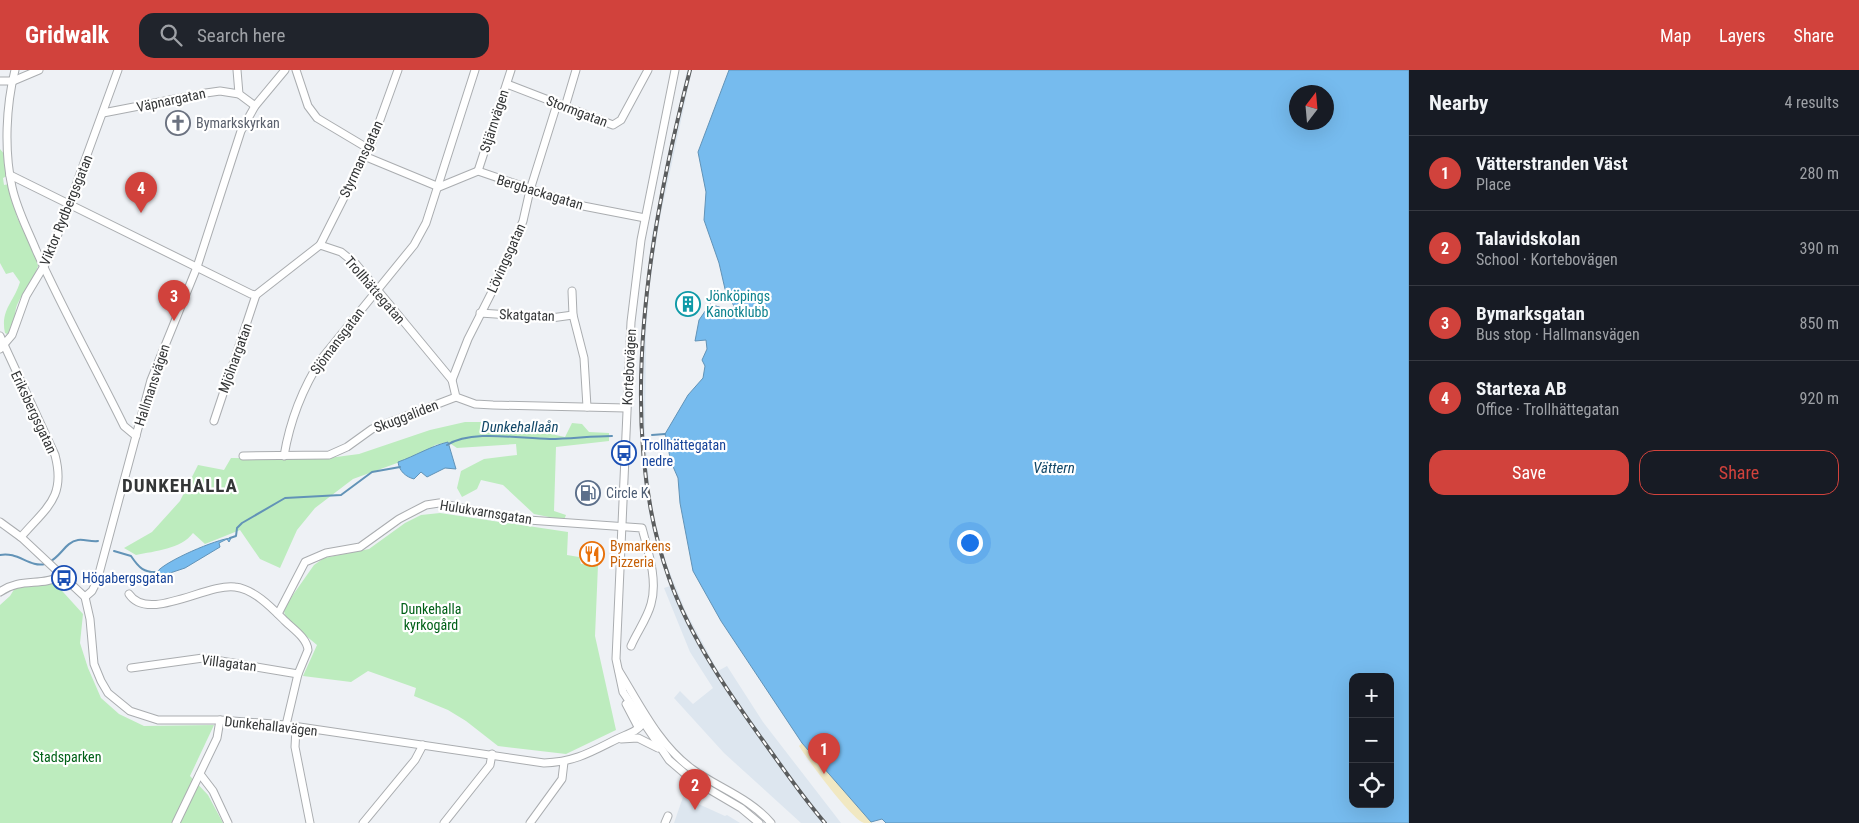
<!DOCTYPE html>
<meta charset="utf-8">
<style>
:root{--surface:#171b24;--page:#20242c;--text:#f1f3f6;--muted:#9ea1a6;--line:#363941;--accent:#d1423c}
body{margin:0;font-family:"Roboto Condensed",sans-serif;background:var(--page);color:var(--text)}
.controls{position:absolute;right:15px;bottom:15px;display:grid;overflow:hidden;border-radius:10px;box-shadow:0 5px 20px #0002}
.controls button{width:45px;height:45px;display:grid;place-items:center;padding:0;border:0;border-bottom:1px solid var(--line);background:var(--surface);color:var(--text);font:25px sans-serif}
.compass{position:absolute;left:1289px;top:15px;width:45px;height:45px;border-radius:50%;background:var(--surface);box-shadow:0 5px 20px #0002;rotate:16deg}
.you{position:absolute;left:969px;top:472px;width:18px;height:18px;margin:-12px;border:4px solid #fff;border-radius:50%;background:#1a73e8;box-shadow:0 0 0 8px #1a73e833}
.badge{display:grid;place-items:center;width:32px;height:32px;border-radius:50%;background:var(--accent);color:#fff;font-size:16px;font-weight:700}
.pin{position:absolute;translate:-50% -41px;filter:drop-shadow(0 1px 2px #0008)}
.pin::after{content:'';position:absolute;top:26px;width:18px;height:15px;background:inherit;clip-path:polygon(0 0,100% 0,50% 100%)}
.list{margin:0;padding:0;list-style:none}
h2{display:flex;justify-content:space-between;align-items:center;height:65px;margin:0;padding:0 20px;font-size:21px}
h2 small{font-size:16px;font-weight:400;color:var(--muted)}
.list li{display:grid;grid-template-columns:32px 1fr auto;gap:15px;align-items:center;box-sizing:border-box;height:75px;padding:0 20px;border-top:1px solid var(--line)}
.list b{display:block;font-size:19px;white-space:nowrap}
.list p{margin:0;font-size:16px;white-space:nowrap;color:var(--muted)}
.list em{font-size:16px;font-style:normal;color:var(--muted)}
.actions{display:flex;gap:10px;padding:15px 20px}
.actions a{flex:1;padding:11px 0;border:1px solid var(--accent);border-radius:15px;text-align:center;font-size:18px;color:var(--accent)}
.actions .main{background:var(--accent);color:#fff}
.icon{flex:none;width:28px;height:28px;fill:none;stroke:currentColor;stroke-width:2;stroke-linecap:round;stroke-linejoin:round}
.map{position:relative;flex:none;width:1409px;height:753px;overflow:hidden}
header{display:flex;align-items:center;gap:30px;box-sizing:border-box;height:70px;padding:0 25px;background:var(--accent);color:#fff}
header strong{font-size:24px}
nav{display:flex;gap:28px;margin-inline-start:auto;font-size:18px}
.search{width:350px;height:45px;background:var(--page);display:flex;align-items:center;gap:12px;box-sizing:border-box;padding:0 18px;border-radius:15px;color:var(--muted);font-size:19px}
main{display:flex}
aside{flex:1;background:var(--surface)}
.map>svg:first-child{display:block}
</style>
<header>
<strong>Gridwalk</strong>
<div class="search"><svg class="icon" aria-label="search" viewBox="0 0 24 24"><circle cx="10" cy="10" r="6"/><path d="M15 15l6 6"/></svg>Search here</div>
<nav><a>Map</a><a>Layers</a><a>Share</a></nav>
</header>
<main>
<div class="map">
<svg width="1409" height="753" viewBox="0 0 1409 753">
<rect width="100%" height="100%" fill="#eef1f5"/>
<g fill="#dde6ef">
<polygon points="687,0 692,0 660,148 650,213 646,263 645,362 650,424 655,453 651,454 644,410 640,340 644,237 652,164"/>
<polygon points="652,458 657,458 666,493 686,542 718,601 727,596 763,652 841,753 801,753 724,683 674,628 680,621 693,634 713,618 690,582 664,518 670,516"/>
<polygon points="683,727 725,746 727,745 740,753 674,753"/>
</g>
<g fill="#bdecbe">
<path d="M0 79 5 85 7 106 3 108 4 115 9 114 17 147 37 189 38 196C34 210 23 221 17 235 13 245 18 258 7 264L5 263C0 240 14 232 20 212L13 202 6 204 0 193Z"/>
<path d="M465 352H495L565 367 572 353 582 354 589 362 609 363V371L556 377 554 441 566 445 564 450 534 444 503 415 481 410 477 419 462 427 457 418 461 401 484 389 517 385 516 374 457 378 448 372 435 375 422 384 353 409 315 438 297 460 280 498 260 489 240 460 205 474 193 463C181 479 155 481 136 485L124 478 152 462 180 431 198 395 224 400 231 388 321 389 359 384 430 360Z"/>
<polygon points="440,443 568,462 567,485 579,487 581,494 598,495 595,566 616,660 566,684 498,676 466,651 448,640 414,626 416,618 368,601 351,612 303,606 317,575 287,550 283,539 314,495 324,488 369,479 405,453 421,445"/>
<polygon points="54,512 83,544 80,573 88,598 101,628 119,644 144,656 214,655 190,706 208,725 223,753 0,753 0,535 10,526 15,518"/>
</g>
<path fill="#f1e8c2" d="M802 673 871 752 872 753C870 753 867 753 864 753 851 749 808 690 799 676Z"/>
<g fill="#76bbee" stroke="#6293b7" fill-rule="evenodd">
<path d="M729 0H1409V753H886L882 749 871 752 802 673 721 551 693 501 680 433 678 408 671 392 665 364 688 325 703 308 705 296 702 290 707 279 706 270 695 271 699 250 710 234 725 239 727 244 733 247 737 242 725 219 719 193 704 150 706 122 698 82ZM1326 22V52H1296V22ZM1353 607H1390V734H1353Z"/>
<path d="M448 372 456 399 445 398 427 407 421 402 414 409C406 407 399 401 398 392 415 386 431 376 448 372Z"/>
<path d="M231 468 229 472 227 469 219 473 220 477 185 498 164 505 157 502C165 491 217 469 231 468Z"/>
</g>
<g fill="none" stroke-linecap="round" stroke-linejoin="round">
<g stroke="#6293b7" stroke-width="2">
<polyline points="652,365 665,364"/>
<path d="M447 375C472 359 521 369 550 369 570 369 591 366 612 366"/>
<polyline points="230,468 236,466 237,458 242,453 285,428 341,425 372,402 400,397"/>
<path d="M114 481 131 486C139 498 144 503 158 502"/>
<path d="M0 485C17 481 30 498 45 494"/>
<path d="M49 492C61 487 65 472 78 470 84 469 91 472 98 471"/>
</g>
<defs>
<g id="minor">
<path d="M15 0C6 36 4 80 12 117 17 140 27 158 36 180 63 240 95 297 124 356L136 366"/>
<polyline points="237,0 239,24 255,36"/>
<polyline points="296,0 308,36 317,48 369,79"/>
<polyline points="675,0 641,170 631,252 616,589 623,622 669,690 690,708 741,738 759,753"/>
<polyline points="0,11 13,11 39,0"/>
<polyline points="507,14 613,55 621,50 648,0"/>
<polyline points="565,37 576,0"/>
<polyline points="103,43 206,23 220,21 239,24"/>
<polyline points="364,86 439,117 478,101 578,135 645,148"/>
<polyline points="478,101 511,0"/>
<polyline points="10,105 251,224 256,225 320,175 341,182 356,194 452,310 456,327 475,334 493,335 626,338"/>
<polyline points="320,175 372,72 398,0"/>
<polyline points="572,221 573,245 584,288 587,337"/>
<polyline points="480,243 551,248 573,245"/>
<path d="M0 266 55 385C66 427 47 437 21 467"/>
<polyline points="0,279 12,265 26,226 50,186 118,0"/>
<polyline points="452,310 468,269 504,198 523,151 530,120 557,34"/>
<polyline points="214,351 256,225"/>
<polyline points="243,386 329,385 347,377 372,359 456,327"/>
<path d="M284 386C290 350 302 319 322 288L414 175 426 153 475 0"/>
<path d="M0 452 22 468 85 527 90 549 94 594 101 611 108 623 130 641 158 650H220L286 655 544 693C575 692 591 682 617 669 627 664 637 662 643 653"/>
<path d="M0 522C21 507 41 517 61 506"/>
<path d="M129 524C148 553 207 513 235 517 254 519 272 538 285 551 293 559 307 568 308 580L298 604 286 655"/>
<polyline points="85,527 92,521 97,511 151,310 197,197 241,61 255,36 285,0"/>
<path d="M278 544 305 492 326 483 360 477 399 449 426 435 439 433 514 449 642 458C648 481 658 510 651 534 647 549 637 562 631 576"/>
<polyline points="131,598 203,588 298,604"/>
<path d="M619 601C640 635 659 675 692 699 718 718 750 728 771 753"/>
<polyline points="626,634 637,655"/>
<polyline points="296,658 295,677 310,753"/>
<polyline points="621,669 638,668 658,678"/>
<polyline points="200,704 213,721 228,753"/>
<polyline points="176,753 217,668 220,650"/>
<polyline points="363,753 415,690 423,675"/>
<polyline points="444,753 490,695 492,684"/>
<polyline points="530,753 562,709 564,692"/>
<polyline points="665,753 668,746"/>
</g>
</defs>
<use href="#minor" stroke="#aaadb0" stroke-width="9"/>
<use href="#minor" stroke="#fff" stroke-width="7"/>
<defs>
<path id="rail" d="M690 0C650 154 614 354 669 508 691 570 730 625 769 679 787 704 805 730 825 753"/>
</defs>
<use href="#rail" stroke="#5b5d5e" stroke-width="4"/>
<use href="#rail" stroke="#fff" stroke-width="2" stroke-dasharray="5.5" stroke-linecap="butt"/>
</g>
<defs>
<symbol id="church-ring" viewBox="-11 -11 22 22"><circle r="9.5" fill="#fff" stroke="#6b7280" stroke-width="1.5"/><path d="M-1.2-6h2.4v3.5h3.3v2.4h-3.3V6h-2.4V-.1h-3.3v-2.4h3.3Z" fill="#6b7280"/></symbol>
<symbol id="building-ring" viewBox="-11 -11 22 22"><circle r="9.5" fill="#fff" stroke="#0f9aa8" stroke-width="1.5"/><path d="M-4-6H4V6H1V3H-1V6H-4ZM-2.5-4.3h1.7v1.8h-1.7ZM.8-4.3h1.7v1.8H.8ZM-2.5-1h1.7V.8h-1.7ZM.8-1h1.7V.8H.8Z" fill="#0f9aa8"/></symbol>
<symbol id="bus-ring" viewBox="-11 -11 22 22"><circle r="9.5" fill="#fff" stroke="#1a4fb4" stroke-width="1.5"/><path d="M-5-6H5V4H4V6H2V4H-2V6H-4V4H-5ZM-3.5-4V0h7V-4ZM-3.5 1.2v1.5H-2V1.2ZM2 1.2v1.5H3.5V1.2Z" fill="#1a4fb4"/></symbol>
<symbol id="fuel-ring" viewBox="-11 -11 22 22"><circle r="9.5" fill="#fff" stroke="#5c6f8a" stroke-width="1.5"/><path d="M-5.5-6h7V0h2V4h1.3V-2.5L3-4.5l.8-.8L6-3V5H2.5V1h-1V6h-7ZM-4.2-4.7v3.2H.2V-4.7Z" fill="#5c6f8a"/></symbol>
<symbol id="restaurant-ring" viewBox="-11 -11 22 22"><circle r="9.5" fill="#fff" stroke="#e8710a" stroke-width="1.5"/><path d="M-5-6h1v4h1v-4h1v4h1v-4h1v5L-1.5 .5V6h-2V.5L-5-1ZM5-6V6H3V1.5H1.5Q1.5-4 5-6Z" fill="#e8710a"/></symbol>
</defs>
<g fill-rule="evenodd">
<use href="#church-ring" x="164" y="39" width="28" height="28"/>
<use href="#building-ring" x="674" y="220" width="28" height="28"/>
<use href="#bus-ring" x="610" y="369" width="28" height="28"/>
<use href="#fuel-ring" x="574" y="409" width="28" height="28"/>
<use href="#restaurant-ring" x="578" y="470" width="28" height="28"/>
<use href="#bus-ring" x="50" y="494" width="28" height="28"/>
</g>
<g text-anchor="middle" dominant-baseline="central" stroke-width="4.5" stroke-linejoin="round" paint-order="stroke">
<g font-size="14" fill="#343637" stroke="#fff">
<text transform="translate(171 30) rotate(-12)">Väpnargatan</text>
<text transform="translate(577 41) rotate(21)">Stormgatan</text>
<text transform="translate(494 51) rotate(-72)">Stjärnvägen</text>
<text transform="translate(361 89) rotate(-65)">Styrmansgatan</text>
<text transform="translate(540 122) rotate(17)">Bergbackagatan</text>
<text transform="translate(66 140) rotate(-68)">Viktor Rydbergsgatan</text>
<text transform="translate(506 188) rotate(-66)">Lövingsgatan</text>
<text transform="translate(375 220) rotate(49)">Trollhättegatan</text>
<text transform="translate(527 245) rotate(2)">Skatgatan</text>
<text transform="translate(337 271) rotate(-53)">Sjömansgatan</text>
<text transform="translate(235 288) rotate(-70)">Mjölnargatan</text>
<text transform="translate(629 297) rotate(-87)">Kortebovägen</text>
<text transform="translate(152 315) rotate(-72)">Hallmansvägen</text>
<text transform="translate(34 342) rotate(65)">Eriksbergsgatan</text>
<text transform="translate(406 346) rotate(-21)">Skuggaliden</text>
<text transform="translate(486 442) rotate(9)">Hulukvarnsgatan</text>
<text transform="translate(229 593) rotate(7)">Villagatan</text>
<text transform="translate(271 656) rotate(6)">Dunkehallavägen</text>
</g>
<g font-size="14" fill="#5b616d" stroke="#fff" text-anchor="start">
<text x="196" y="53">Bymarkskyrkan</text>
</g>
<g font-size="14" fill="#0d838f" stroke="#fff" text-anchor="start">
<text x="706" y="226">Jönköpings<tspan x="706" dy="16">Kanotklubb</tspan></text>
</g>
<g font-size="14" fill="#164399" stroke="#fff" text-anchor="start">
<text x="642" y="375">Trollhättegatan<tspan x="642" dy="16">nedre</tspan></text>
<text x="82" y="508">Högabergsgatan</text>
</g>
<g font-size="14" fill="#4e5e75" stroke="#fff" text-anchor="start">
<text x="606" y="423">Circle K</text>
</g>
<g font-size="14" fill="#c56008" stroke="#fff" text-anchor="start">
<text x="610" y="476">Bymarkens<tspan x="610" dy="16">Pizzeria</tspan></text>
</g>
<g font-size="14" fill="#016017" stroke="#fff">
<text x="431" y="539">Dunkehalla<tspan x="431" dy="16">kyrkogård</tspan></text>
<text x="67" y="687">Stadsparken</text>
</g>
<g font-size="15" font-style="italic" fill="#114768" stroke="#fff">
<text x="520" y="357">Dunkehallaån</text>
<text x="1054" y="398">Vättern</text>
</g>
<g font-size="19" font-weight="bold" letter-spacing="1" fill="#343637" stroke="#fff">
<text x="180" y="415">DUNKEHALLA</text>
</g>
</g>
</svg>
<div class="controls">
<button>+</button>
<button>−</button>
<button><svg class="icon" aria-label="locate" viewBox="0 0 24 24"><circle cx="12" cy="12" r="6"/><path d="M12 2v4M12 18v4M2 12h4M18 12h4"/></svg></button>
</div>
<svg class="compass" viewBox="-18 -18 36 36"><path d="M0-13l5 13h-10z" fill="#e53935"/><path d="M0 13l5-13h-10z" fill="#9ea1a6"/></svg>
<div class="you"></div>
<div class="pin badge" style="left:824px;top:704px">1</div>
<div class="pin badge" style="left:695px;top:740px">2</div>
<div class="pin badge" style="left:174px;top:251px">3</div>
<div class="pin badge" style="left:141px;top:143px">4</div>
</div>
<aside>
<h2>Nearby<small>4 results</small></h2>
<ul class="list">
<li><span class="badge">1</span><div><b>Vätterstranden Väst</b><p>Place</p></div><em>280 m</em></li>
<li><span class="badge">2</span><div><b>Talavidskolan</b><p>School · Kortebovägen</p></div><em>390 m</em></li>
<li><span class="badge">3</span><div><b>Bymarksgatan</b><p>Bus stop · Hallmansvägen</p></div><em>850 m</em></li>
<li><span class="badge">4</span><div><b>Startexa AB</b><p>Office · Trollhättegatan</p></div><em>920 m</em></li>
</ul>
<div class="actions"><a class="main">Save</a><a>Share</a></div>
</aside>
</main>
